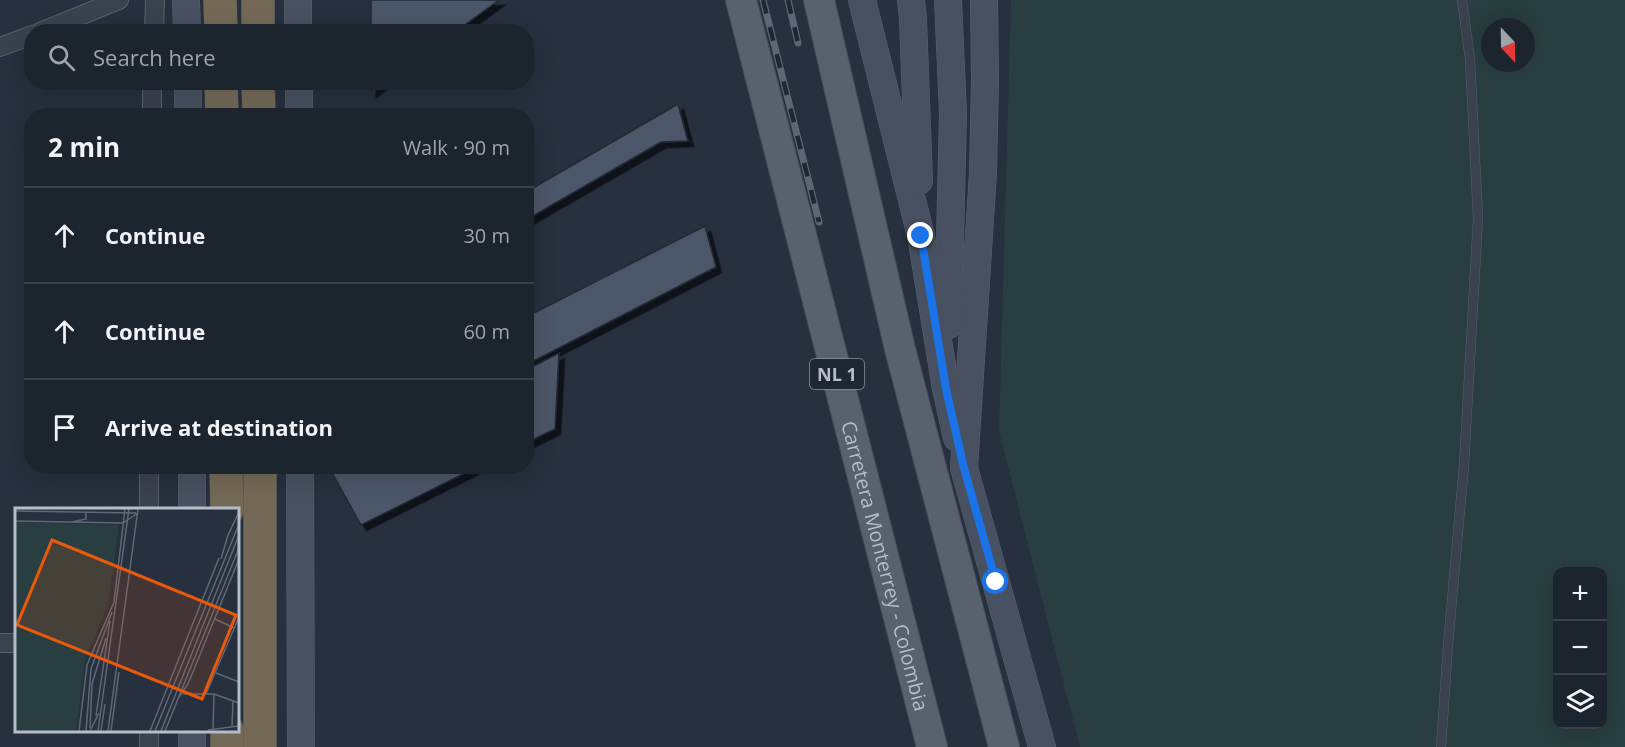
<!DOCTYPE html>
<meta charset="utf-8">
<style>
:root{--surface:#1c242e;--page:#29303a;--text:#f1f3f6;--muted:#a0a4aa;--line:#3a414a}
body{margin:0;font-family:"Open Sans",sans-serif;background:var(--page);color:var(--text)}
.controls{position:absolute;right:18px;bottom:18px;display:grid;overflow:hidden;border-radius:12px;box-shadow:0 6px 24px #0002}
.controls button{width:54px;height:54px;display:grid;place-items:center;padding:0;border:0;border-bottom:2px solid var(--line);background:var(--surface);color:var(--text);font:30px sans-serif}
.compass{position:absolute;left:1481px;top:18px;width:54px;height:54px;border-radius:50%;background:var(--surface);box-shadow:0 6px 24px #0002;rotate:158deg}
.stop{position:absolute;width:18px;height:18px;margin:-14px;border:4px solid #1a73e8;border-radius:50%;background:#fff}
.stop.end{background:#1a73e8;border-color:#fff;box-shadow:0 2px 6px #0008}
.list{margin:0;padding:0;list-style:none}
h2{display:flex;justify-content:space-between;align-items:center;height:78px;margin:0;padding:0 24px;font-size:26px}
h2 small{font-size:20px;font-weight:400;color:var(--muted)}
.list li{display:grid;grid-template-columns:39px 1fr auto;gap:18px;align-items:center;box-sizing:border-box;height:96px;padding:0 24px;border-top:2px solid var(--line)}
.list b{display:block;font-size:22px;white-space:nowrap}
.list em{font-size:20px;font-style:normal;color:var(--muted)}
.icon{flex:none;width:33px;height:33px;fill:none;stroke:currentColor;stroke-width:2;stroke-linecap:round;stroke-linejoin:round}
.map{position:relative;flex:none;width:1625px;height:747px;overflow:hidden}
.search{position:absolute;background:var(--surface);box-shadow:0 6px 24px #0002;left:24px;top:24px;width:510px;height:66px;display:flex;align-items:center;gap:15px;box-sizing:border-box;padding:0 21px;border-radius:24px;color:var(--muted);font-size:22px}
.panel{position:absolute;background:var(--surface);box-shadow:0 6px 24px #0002;left:24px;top:108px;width:510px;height:366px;border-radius:24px}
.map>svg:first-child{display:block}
</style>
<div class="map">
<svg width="1625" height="747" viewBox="0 0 1625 747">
<defs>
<filter id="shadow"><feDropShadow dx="5.5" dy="5.5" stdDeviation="0" flood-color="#0009"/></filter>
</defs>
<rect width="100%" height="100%" fill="#26303e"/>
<path fill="#293e40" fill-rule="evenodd" d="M1011 0H1625V747H1080L999 432ZM1490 27H1526V63H1490ZM1558 572H1602V724H1558Z"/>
<g fill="#4c5767" stroke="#212936" stroke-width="1.5" filter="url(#shadow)">
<polygon points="371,0 499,0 455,32 371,32"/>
<polygon points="371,82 384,82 371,92"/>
<polygon points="678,104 688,141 661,142 526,220 526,192"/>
<polygon points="705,226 716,267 526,365 526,317"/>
<polygon points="559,353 555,429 526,443 526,370"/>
<polygon points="334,466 479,466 361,525 330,469"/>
</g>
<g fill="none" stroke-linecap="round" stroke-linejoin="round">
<defs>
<polyline id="lane" points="1441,747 1448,645 1464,465 1478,218 1470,59 1462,0"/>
<g id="street">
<polyline points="40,32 119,0"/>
<polyline points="154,32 155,0"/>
<polyline points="0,47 32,35"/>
<polyline points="152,116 152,82"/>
<polyline points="149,510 149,466"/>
<polyline points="0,643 16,643"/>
<polyline points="149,730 149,747"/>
</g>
<g id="secondary">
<polyline points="186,0 187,32"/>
<polyline points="298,0 298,32"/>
<polyline points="862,0 921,236 946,389 957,438"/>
<polyline points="911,0 913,19 919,181"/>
<polyline points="984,0 985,79 983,173 964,468 1042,747"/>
<polyline points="188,82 188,116"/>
<polyline points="299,82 299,116"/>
<polyline points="948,325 953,113 948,0"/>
<polyline points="192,466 192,510"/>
<polyline points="300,466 301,747"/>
<polyline points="192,747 192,730"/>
</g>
<g id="primary">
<path id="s1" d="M741 0 932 747"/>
<polyline points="819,0 900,349 1004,747"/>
</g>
<g id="highway">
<polyline points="220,0 221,32"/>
<polyline points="258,0 258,32"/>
<polyline points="221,82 222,116"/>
<polyline points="258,82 259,116"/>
<polyline points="226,466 227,510"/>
<polyline points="227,747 227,730"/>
<polyline points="260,747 260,466"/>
</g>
</defs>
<use href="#lane" stroke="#58606c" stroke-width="10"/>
<use href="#street" stroke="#58606c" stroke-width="20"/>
<use href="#secondary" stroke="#58606c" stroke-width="28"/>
<use href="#primary" stroke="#434b58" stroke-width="32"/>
<use href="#highway" stroke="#454d59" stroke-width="34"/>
<use href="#lane" stroke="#3a424e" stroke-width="9"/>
<use href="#street" stroke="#3a424e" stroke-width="18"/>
<use href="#secondary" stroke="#485161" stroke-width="27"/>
<use href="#primary" stroke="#58616e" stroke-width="30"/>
<use href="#highway" stroke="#746957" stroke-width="33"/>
<defs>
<g id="rail">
<polyline points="763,0 819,222"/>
<polyline points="788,0 798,43"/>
</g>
</defs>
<use href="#rail" stroke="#5c6675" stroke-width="7"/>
<use href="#rail" stroke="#1f2734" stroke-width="4.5" stroke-dasharray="14" stroke-linecap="butt"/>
</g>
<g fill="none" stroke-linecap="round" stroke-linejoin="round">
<polyline stroke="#1a73e8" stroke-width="8" points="921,236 946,389 964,468 996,582"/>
</g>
<g text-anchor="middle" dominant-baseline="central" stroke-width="6" stroke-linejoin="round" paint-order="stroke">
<rect fill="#1f2734" stroke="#89909c" stroke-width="1.5" x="810" y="359" width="54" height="30" rx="4.5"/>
<g font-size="18" font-weight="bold" fill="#b6bdc9">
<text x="837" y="374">NL 1</text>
</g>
<g font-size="20" fill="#b6bdc9" stroke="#1f2734">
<text stroke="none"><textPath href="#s1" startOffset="584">Carretera Monterrey - Colombia</textPath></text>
</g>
</g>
<g transform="translate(15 508)">
<rect width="224" height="224" fill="#26303e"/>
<path d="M0 14 104 17 93 97 70 151 61 223H0Z" fill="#293e40"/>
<path fill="none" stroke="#606876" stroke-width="1.5" d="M0 3 121 5M0 13 108 15 123 5M57 14 71 11V4M213 27 224 4M206 51 213 27M200 111 219 120M201 165 224 174M168 186H199L224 195M191 186 224 109M164 189 173 176 224 51M81 208 95 113M217 218 218 193M75 220 77 176 91 130M198 221 199 186M193 222 224 218M64 223 72 157 99 94 110 1M71 223 76 161 97 104M75 223 84 205M83 223 114 1M86 223 90 196M93 223 123 1M96 223 104 164M135 223 204 50M140 223 224 16M146 223 224 27M150 223 224 40"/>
<path fill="#e8590c" fill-opacity="0.15" stroke="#e8590c" stroke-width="3" d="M37 32 221 107 187 191 2 117Z"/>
<rect width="224" height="224" fill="none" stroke="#b6bdc9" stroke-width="3"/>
</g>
</svg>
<div class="controls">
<button>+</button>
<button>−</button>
<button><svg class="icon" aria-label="layers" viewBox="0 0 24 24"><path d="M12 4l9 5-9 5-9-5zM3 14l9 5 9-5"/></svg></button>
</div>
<svg class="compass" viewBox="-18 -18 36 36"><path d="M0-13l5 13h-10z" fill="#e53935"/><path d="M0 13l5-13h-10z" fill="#a0a4aa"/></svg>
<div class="stop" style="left:996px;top:582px"></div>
<div class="stop end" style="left:921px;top:236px"></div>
<div class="search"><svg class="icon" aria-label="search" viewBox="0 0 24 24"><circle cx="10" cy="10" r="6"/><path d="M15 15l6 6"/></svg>Search here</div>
<section class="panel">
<h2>2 min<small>Walk · 90 m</small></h2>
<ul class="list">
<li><svg class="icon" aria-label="ahead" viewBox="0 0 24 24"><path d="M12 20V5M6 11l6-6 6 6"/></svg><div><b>Continue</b></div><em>30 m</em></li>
<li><svg class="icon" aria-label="ahead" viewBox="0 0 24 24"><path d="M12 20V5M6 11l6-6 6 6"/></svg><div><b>Continue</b></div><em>60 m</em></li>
<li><svg class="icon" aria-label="arrive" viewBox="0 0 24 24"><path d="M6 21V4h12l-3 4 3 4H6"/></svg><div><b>Arrive at destination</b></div></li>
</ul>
</section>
</div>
